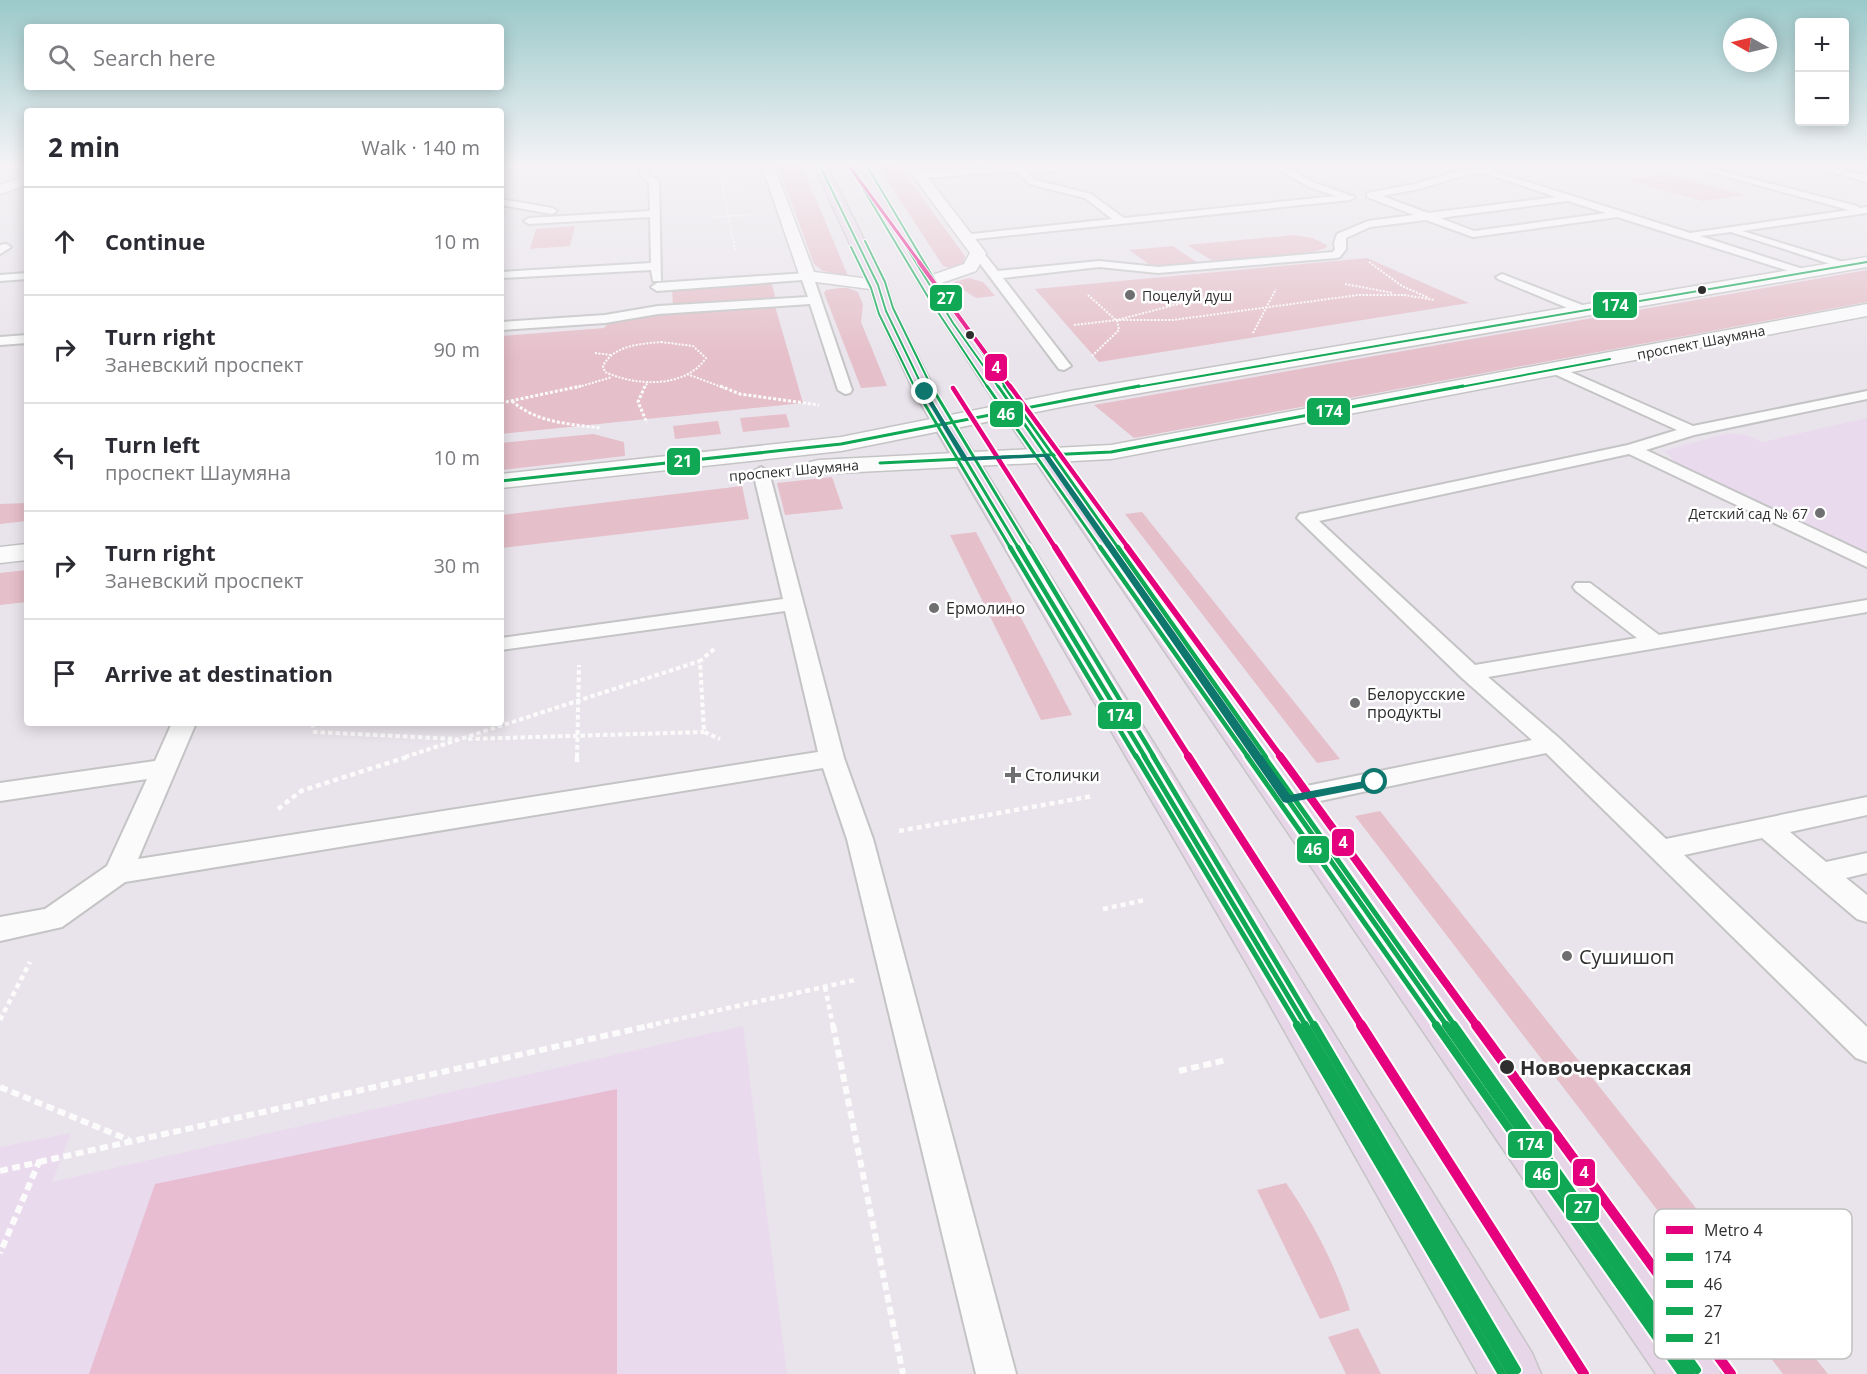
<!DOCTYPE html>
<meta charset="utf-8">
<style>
:root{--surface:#fff;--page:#f7f7f7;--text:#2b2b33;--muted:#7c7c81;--line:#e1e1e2}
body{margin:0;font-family:"Open Sans",sans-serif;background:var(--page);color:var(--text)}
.controls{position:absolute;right:18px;top:18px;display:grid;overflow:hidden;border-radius:6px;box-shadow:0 3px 15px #0003}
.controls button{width:54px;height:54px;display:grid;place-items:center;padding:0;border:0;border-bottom:2px solid var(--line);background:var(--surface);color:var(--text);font:30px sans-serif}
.compass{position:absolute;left:1723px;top:18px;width:54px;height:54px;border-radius:50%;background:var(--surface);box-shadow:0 3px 15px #0003;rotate:278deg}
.stop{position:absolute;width:18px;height:18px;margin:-14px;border:4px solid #0f766e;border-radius:50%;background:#fff}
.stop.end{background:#0f766e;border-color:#fff;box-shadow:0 2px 6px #0008}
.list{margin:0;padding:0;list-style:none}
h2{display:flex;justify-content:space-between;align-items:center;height:78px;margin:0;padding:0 24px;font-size:26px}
h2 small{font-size:20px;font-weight:400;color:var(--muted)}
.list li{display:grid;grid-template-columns:39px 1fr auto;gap:18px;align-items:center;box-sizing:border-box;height:108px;padding:0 24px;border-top:2px solid var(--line)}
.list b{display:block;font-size:22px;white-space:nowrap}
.list p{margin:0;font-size:20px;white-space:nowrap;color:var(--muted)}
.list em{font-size:20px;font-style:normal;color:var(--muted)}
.icon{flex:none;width:33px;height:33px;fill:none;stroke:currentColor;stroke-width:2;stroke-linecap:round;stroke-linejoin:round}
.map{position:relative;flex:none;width:1867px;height:1374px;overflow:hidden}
.search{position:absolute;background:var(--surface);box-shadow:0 3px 15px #0003;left:24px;top:24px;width:480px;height:66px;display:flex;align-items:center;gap:15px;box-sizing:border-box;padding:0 21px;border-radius:6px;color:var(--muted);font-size:22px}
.panel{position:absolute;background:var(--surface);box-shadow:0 3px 15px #0003;left:24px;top:108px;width:480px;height:618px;border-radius:6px}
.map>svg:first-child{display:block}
</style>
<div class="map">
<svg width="1867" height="1374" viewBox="0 0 1867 1374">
<rect width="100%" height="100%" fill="#e9e4eb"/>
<g fill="#e9daed">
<polygon points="1867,418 1867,560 1678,465 1665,451 1728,433 1746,435 1762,442"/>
<polygon points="743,1026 787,1374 0,1374 0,1147 71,1133 52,1182"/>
</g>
<g fill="#e5bfc9">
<polygon points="778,166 802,166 848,276 823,271 814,264"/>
<polygon points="878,166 899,166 965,256 964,263 950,268 943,266"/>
<polygon points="1667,174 1744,195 1703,201 1626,180"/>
<polygon points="575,226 570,246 530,249 536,229"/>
<polygon points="1293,235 1312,238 1327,245 1326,248 1312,252 1213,261 1187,245"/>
<polygon points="1173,246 1198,263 1153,267 1129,250"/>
<polygon points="1367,258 1469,303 1099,362 1035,289"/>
<polygon points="1867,270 1867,302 1134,438 1094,405"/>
<polygon points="969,278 983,282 995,296 976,298 954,284 954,282"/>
<polygon points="771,281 776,300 673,307 672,288"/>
<polygon points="839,288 848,288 858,292 863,305 861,322 887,386 861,388 824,293 826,290"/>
<polygon points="775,306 803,403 501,434 501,336 604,328 612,319"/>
<polygon points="786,414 790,427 743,432 740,418"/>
<polygon points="718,421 721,434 675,439 673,426"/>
<polygon points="593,434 624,442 625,456 501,470 501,443"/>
<polygon points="832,477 843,509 785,515 777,483"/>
<polygon points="742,486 749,519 501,548 501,515"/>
<polygon points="27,503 27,521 0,524 0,504"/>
<polygon points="1142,512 1340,759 1317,763 1125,514"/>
<polygon points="976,532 1072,715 1041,720 950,535"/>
<polygon points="27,570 27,602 0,605 0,573"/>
<polygon points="1380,811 1828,1374 1783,1374 1355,816"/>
<path d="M1286 1183C1313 1222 1335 1265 1350 1310L1320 1319 1257 1190Z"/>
<polygon points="1358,1328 1381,1374 1346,1374 1328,1337"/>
</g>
<polygon fill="#e8bdd2" points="617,1089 617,1374 89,1374 155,1184"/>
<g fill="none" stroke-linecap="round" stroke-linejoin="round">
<defs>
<g id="service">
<polygon points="640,166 648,166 648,174 659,181 661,281 653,281 651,270 501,278 501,272 651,263 650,217 529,224 524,221 529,218 650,211 649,182 640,175"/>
<polygon points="1019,166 1083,166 1079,169 1027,172 1035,180 1091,194 1124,218 1336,196 1309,187 1272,166 1283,166 1315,183 1355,197 1350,200 966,240 962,239 962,235 1112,219 1085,198 1029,184 1017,172 919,178 915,175 919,172"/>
<path d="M1479 166H1487L1499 173 1690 233 1849 210 1687 166H1702L1857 206 1859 208 1867 207V213L1742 231 1850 264 1852 266 1846 269 1731 232 1700 236 1809 271V275L1805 276 1617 217 1473 237 1426 220 1370 227 1346 238V249L1340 257 1336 258 1158 273 1099 267 1003 278 1071 366 1064 370 1059 369 972 253 978 250 982 251 998 271 1099 261 1158 267 1333 252 1335 249 1334 243 1337 234 1368 221 1414 215 1367 197V193L1415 184 1462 170 1480 168ZM1484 173 1556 197 1428 213 1382 196 1419 189 1466 175ZM1568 201 1606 213 1474 231 1440 218Z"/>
<polygon points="1809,166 1825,166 1867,176 1867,182"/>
<polygon points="501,199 552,208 557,211 552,214 501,205"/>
<polygon points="6,244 11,247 0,254 0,245"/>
<polygon points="27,273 27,279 0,281 0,275"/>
<polygon points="807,273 813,276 852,390 850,393 845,394 838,390 810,304 658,314 605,323 501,330 501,322 605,315 658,306 808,297 802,280 657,291 651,287 657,283"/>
<polygon points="1502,274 1590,308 1592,311 1586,315 1582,314 1498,279 1496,277"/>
<polygon points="27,335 27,343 0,345 0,337"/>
<polygon points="1557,366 1693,426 1867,391 1867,399 1694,435 1646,450 1867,554 1867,567 1629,454 1319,521 1475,665 1637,638 1576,591 1573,587 1576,583 1590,583 1659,635 1867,600 1867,612 1488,677 1559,738 1666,839 1867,797 1867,815 1790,832 1826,862 1867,853 1867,873 1846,878 1867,895 1867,922 1857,919 1762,838 1684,855 1867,1027 1867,1062 1856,1058 1546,753 1287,808 1278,805 1274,799 1278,793 1287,790 1532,740 1462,678 1297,518 1300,514 1306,513 1628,445 1677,430 1552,373 1550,370 1552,367"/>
<polygon points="761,467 769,472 844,758 873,839 1016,1374 976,1374 847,839 823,768 125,882 62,927 0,941 0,917 45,909 107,866 147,779 0,801 0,783 155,761 172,723 196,723 138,859 818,752 785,611 501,650 501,638 783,599 753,472"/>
</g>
<g id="minor">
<polygon points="762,166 774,166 814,272 878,280 884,281 887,285 884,289 878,290 801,280"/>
<polygon points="906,166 919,166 986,253 976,271 927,288 921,287 918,283 921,279 964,264 970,253"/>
<polygon points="27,176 27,185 0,194 0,185"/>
</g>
<g id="tertiary">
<polygon points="1867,257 1867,267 1071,405 841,451 501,488 501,474 841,437 1071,391"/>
<polygon points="1867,304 1867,316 1111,459 819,474 810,472 807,467 810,462 819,460 1111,445"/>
<polygon points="27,544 27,560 0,563 0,547"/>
</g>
<g id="primary">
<polygon points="814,166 827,166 887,285 895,311 936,392 1532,1353 1541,1374 1478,1374 1249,968 914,392 877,311 869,285"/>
<polygon points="852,166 865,166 943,293 1002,381 1712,1353 1721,1374 1656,1374 983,384 925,293"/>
</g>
</defs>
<use href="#service" stroke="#c4c4c5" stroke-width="4"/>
<use href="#minor" stroke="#c4c4c5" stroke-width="3"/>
<use href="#tertiary" stroke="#c4c4c5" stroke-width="3"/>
<use href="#primary" stroke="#c5c4c6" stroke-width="3"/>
<g stroke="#fcfbfc" stroke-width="1.5" stroke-dasharray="2 1.5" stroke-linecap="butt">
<polyline points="592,166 602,187"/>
<polyline points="1583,169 1665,180"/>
<polyline points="723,189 743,188"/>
<polyline points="714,217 750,215"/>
<polyline points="735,250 721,180 738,179"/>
</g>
<g stroke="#fcfbfc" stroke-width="2" stroke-dasharray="2 1.5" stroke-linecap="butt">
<polyline points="1369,262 1402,286 1429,298"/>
<polyline points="1345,284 1393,293"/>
<polyline points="1088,295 1116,320"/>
<polyline points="1404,295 1435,300"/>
<polyline points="1074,325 1117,320 1173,320 1358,295 1405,295"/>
<polyline points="1253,333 1276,289"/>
<path d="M661 342 693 346 706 358C685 389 635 386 605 372L603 366C614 345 640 344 661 342Z"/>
<polyline points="595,353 611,355"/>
<polyline points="1092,356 1119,330 1117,320 1194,300"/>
<polyline points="687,374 724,388"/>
<polyline points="575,388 612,377"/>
<polyline points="644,388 648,382"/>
</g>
<g stroke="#fcfbfc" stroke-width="3" stroke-dasharray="3 2" stroke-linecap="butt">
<polyline points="645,386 638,402 647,423"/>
<polyline points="720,386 740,394 819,405"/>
<path d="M512 401C537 423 570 424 601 428"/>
<polyline points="501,403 581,386"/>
</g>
<g stroke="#fcfbfc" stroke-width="4" stroke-dasharray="4.5 3" stroke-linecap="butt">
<polyline points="714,649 700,661 704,732 720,739"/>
<polyline points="312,723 315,732 457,739"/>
<polyline points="468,739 704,732"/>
<polyline points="405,757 700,661"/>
<polyline points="577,757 579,665"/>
</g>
<g stroke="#fcfbfc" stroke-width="4.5" stroke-dasharray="5 4" stroke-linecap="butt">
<polyline points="577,762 577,756"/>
<polyline points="278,809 301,791 410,756"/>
<polyline points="899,831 1093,796"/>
<polyline points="1103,909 1145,900"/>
<polyline points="825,987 833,1026"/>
<polyline points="0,1020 30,962"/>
<polyline points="647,1026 855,980"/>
</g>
<g stroke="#fcfbfc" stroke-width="6" stroke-dasharray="8 4.5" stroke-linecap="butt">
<polyline points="833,1025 903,1374"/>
<polyline points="1179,1071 1226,1060"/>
<polyline points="0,1087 129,1140"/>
<polyline points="39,1162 653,1025"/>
<polyline points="0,1171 39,1162 0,1253"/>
</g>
<use href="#service" fill="#fcfbfc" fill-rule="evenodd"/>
<use href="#minor" fill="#fcfbfc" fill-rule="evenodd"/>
<use href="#tertiary" fill="#fcfbfc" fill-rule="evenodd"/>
<use href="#primary" fill="#e6d6e7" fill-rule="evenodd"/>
<defs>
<g id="bus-1-far4">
<polyline points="1131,388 1867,262"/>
<polyline points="1455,388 1610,359"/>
</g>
<g id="bus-1-far3">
<polyline points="1046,455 1112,549"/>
<polyline points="1046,455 1111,452 1463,386"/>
<polyline points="1019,549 944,424 1139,386"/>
</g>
<g id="bus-1-far2">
<polyline points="1018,547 1145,757"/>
<polyline points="1111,547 1258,757"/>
</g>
<g id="bus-1-far1">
<polyline points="1144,756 1306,1026"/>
<polyline points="1257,756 1447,1026"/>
</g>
<g id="bus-1">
<polyline points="1305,1025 1511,1374"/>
<polyline points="1446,1025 1691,1374"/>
</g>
<g id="bus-2-far4">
<polyline points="852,170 928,297 988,388"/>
<polyline points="851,247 871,288 879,314 915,388"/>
</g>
<g id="bus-2-far3">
<polyline points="914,386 1011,549"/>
<polyline points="987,386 1101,549"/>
</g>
<g id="bus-2-far2">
<polyline points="1010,547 1136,757"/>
<polyline points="1100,547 1248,757"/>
</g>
<g id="bus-2-far1">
<polyline points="1136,756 1298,1026"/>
<polyline points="1247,756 1437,1026"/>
</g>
<g id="bus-2">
<polyline points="1297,1025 1502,1374"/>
<polyline points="1436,1025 1682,1374"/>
</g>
<g id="bus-3-far4">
<polyline points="867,166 940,289 1006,388"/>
<polyline points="865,241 885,282 893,308 932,388"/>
</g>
<g id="bus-3-far3">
<polyline points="931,386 1029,549"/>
<polyline points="1004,386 1119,549"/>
</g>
<g id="bus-3-far2">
<polyline points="1028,547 1154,757"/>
<polyline points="1118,547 1266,757"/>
</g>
<g id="bus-3-far1">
<polyline points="1153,756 1314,1026"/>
<polyline points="1264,756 1455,1026"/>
</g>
<g id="bus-3">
<polyline points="1314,1025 1517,1370"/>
<polyline points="1454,1025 1697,1370"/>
</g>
<g id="bus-4-far1">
<polyline points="820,166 878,285 886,311 923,388"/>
<polyline points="893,225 953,323 999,388"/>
</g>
<g id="bus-4">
<polyline points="998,386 1046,455"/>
<polyline points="880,463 1046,455"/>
<polyline points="501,481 841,444 944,424 922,386"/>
</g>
</defs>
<use href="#bus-1-far4" stroke="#fff" stroke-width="4.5"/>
<use href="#bus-1-far3" stroke="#fff" stroke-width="6"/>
<use href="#bus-1-far2" stroke="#fff" stroke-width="9"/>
<use href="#bus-1-far1" stroke="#fff" stroke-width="10"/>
<use href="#bus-1" stroke="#fff" stroke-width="12"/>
<use href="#bus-2-far4" stroke="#fff" stroke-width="4.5"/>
<use href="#bus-2-far3" stroke="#fff" stroke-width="6"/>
<use href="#bus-2-far2" stroke="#fff" stroke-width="9"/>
<use href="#bus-2-far1" stroke="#fff" stroke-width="10"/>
<use href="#bus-2" stroke="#fff" stroke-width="12"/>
<use href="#bus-3-far4" stroke="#fff" stroke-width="4.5"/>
<use href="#bus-3-far3" stroke="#fff" stroke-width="6"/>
<use href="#bus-3-far2" stroke="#fff" stroke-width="9"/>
<use href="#bus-3-far1" stroke="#fff" stroke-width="10"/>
<use href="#bus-3" stroke="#fff" stroke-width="12"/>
<use href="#bus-4-far1" stroke="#fff" stroke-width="4.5"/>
<use href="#bus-4" stroke="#fff" stroke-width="6"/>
<use href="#bus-1-far4" stroke="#10a855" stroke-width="2"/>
<use href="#bus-1-far3" stroke="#10a855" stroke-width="3"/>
<use href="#bus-1-far2" stroke="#10a855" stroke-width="4.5"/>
<use href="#bus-1-far1" stroke="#10a855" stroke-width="5"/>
<use href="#bus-1" stroke="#10a855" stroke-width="8"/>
<use href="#bus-2-far4" stroke="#10a855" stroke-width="2"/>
<use href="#bus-2-far3" stroke="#10a855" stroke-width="3"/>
<use href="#bus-2-far2" stroke="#10a855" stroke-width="4.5"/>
<use href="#bus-2-far1" stroke="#10a855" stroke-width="5"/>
<use href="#bus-2" stroke="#10a855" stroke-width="8"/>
<use href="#bus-3-far4" stroke="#10a855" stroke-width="2"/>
<use href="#bus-3-far3" stroke="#10a855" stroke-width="3"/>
<use href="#bus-3-far2" stroke="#10a855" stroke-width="4.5"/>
<use href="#bus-3-far1" stroke="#10a855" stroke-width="5"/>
<use href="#bus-3" stroke="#10a855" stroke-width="8"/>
<use href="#bus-4-far1" stroke="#10a855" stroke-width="2"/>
<use href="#bus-4" stroke="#10a855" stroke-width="3"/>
<defs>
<polyline id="metro-1-far5" points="849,166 920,263"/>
<polyline id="metro-1-far4" points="919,262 1011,388"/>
<g id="metro-1-far3">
<polyline points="1010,386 1129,549"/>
<polyline points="953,388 1056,549"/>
</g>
<g id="metro-1-far2">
<polyline points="1055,547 1189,757"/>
<polyline points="1127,547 1281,757"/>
</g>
<g id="metro-1-far1">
<polyline points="1188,756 1362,1026"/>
<polyline points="1280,756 1477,1026"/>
</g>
<g id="metro-1">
<polyline points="1361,1025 1584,1374"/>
<polyline points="1476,1025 1731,1374"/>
</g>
</defs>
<use href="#metro-1-far5" stroke="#fff" stroke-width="5"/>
<use href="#metro-1-far4" stroke="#fff" stroke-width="6"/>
<use href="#metro-1-far3" stroke="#fff" stroke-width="8"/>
<use href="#metro-1-far2" stroke="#fff" stroke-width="10"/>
<use href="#metro-1-far1" stroke="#fff" stroke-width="12"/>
<use href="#metro-1" stroke="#fff" stroke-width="14"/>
<use href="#metro-1-far5" stroke="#e5007d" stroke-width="3"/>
<use href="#metro-1-far4" stroke="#e5007d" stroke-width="4"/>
<use href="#metro-1-far3" stroke="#e5007d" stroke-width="4.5"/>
<use href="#metro-1-far2" stroke="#e5007d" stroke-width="6"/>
<use href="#metro-1-far1" stroke="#e5007d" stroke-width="8"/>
<use href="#metro-1" stroke="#e5007d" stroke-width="10"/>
</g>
<linearGradient id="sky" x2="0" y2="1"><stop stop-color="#9bc9ca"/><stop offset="0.46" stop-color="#f5f3f6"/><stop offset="1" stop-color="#f5f3f6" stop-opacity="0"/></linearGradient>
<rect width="1867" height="359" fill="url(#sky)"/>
<polygon fill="#0f766e" points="925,390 967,457 1048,454 1290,795 1375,779 1379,780 1379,785 1287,803 1283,802 1044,457 963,461 922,392"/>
<g fill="#2e2e2e" stroke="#fff" stroke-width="2">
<circle cx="1702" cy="290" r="5"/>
<circle cx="970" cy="335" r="5"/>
<circle cx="1507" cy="1067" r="8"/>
</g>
<g fill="#6f6e70" stroke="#fff" stroke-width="2">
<circle cx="1130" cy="295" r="6"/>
<circle cx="1820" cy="513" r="6"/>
<circle cx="934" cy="608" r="6"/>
<circle cx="1355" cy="703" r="6"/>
<path d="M1010 766h6v6h6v6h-6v6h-6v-6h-6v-6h6z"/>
<circle cx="1567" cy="956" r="6"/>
</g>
<g text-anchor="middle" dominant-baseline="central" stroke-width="5" stroke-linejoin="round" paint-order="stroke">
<g font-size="14" fill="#2e2e2e" stroke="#fff" text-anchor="start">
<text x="1142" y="295">Поцелуй душ</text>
<text x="1808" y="513" text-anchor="end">Детский сад № 67</text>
</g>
<g font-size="14" fill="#2e2e2e" stroke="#fff">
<text transform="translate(1701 342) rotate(-11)">проспект Шаумяна</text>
<text transform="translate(794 470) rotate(-5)">проспект Шаумяна</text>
</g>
<g font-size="16" fill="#2e2e2e" stroke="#fff" text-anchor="start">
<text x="946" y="608">Ермолино</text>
<text x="1367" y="694">Белорусские<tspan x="1367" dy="18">продукты</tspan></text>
<text x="1025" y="775">Столички</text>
</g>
<g font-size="20" fill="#2e2e2e" stroke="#fff" text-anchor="start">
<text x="1579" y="956">Сушишоп</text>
</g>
<g font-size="20" font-weight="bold" fill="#2e2e2e" stroke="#fff" text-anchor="start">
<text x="1520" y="1067">Новочеркасская</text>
</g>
</g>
<rect x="1654" y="1209" width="198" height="150" rx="9" fill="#fff" stroke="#c0c0c0" stroke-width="1.5"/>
<rect x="1666" y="1226" width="27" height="8" fill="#e5007d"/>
<rect x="1666" y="1253" width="27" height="8" fill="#10a855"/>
<rect x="1666" y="1280" width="27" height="8" fill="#10a855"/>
<rect x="1666" y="1307" width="27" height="8" fill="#10a855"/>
<rect x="1666" y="1334" width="27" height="8" fill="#10a855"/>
<g font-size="16" fill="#2e2e2e">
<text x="1704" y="1236">Metro 4</text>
<text x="1704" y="1263">174</text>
<text x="1704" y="1290">46</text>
<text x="1704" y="1317">27</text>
<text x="1704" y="1344">21</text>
</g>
<g stroke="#fff" stroke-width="2">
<rect x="929" y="284" width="34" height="28" rx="6" fill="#10a855"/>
<rect x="1592" y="291" width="46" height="28" rx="6" fill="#10a855"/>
<rect x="984" y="353" width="24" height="29" rx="6" fill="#e5007d"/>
<rect x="1306" y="397" width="45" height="29" rx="6" fill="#10a855"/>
<rect x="989" y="400" width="35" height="28" rx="6" fill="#10a855"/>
<rect x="666" y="447" width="35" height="29" rx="6" fill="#10a855"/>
<rect x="1097" y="701" width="45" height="29" rx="6" fill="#10a855"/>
<rect x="1331" y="828" width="24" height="29" rx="6" fill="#e5007d"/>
<rect x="1296" y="835" width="34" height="29" rx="6" fill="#10a855"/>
<rect x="1507" y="1130" width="46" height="29" rx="6" fill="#10a855"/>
<rect x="1572" y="1158" width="24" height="29" rx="6" fill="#e5007d"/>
<rect x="1524" y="1160" width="35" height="29" rx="6" fill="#10a855"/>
<rect x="1565" y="1193" width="35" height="29" rx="6" fill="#10a855"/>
</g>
<g font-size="16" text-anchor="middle" font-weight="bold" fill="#fff">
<text x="946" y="304">27</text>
<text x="1615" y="311">174</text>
<text x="996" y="373">4</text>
<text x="1329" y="417">174</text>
<text x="1006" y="420">46</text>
<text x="683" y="467">21</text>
<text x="1120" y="721">174</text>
<text x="1343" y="848">4</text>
<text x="1313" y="855">46</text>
<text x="1530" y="1150">174</text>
<text x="1584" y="1178">4</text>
<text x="1542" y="1180">46</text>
<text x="1583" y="1213">27</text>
</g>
</svg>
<div class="controls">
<button>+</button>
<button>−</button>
</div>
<svg class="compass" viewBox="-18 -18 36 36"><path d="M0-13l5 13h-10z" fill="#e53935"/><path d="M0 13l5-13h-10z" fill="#7c7c81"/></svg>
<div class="stop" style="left:1375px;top:782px"></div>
<div class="stop end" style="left:925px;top:392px"></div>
<div class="search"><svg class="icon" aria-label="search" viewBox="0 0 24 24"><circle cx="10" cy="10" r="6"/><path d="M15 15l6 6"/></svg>Search here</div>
<section class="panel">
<h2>2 min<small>Walk · 140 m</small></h2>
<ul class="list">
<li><svg class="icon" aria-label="ahead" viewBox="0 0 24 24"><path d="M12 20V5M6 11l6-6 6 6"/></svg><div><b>Continue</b></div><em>10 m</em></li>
<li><svg class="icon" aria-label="right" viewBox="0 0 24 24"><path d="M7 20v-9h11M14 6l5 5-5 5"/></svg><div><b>Turn right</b><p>Заневский проспект</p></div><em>90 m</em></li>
<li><svg class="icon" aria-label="left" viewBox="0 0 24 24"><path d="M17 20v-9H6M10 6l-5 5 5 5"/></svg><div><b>Turn left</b><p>проспект Шаумяна</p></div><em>10 m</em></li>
<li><svg class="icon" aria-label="right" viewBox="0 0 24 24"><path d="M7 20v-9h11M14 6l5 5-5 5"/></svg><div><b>Turn right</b><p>Заневский проспект</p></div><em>30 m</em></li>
<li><svg class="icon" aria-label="arrive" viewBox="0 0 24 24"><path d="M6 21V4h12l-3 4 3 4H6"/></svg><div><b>Arrive at destination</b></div></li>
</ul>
</section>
</div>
